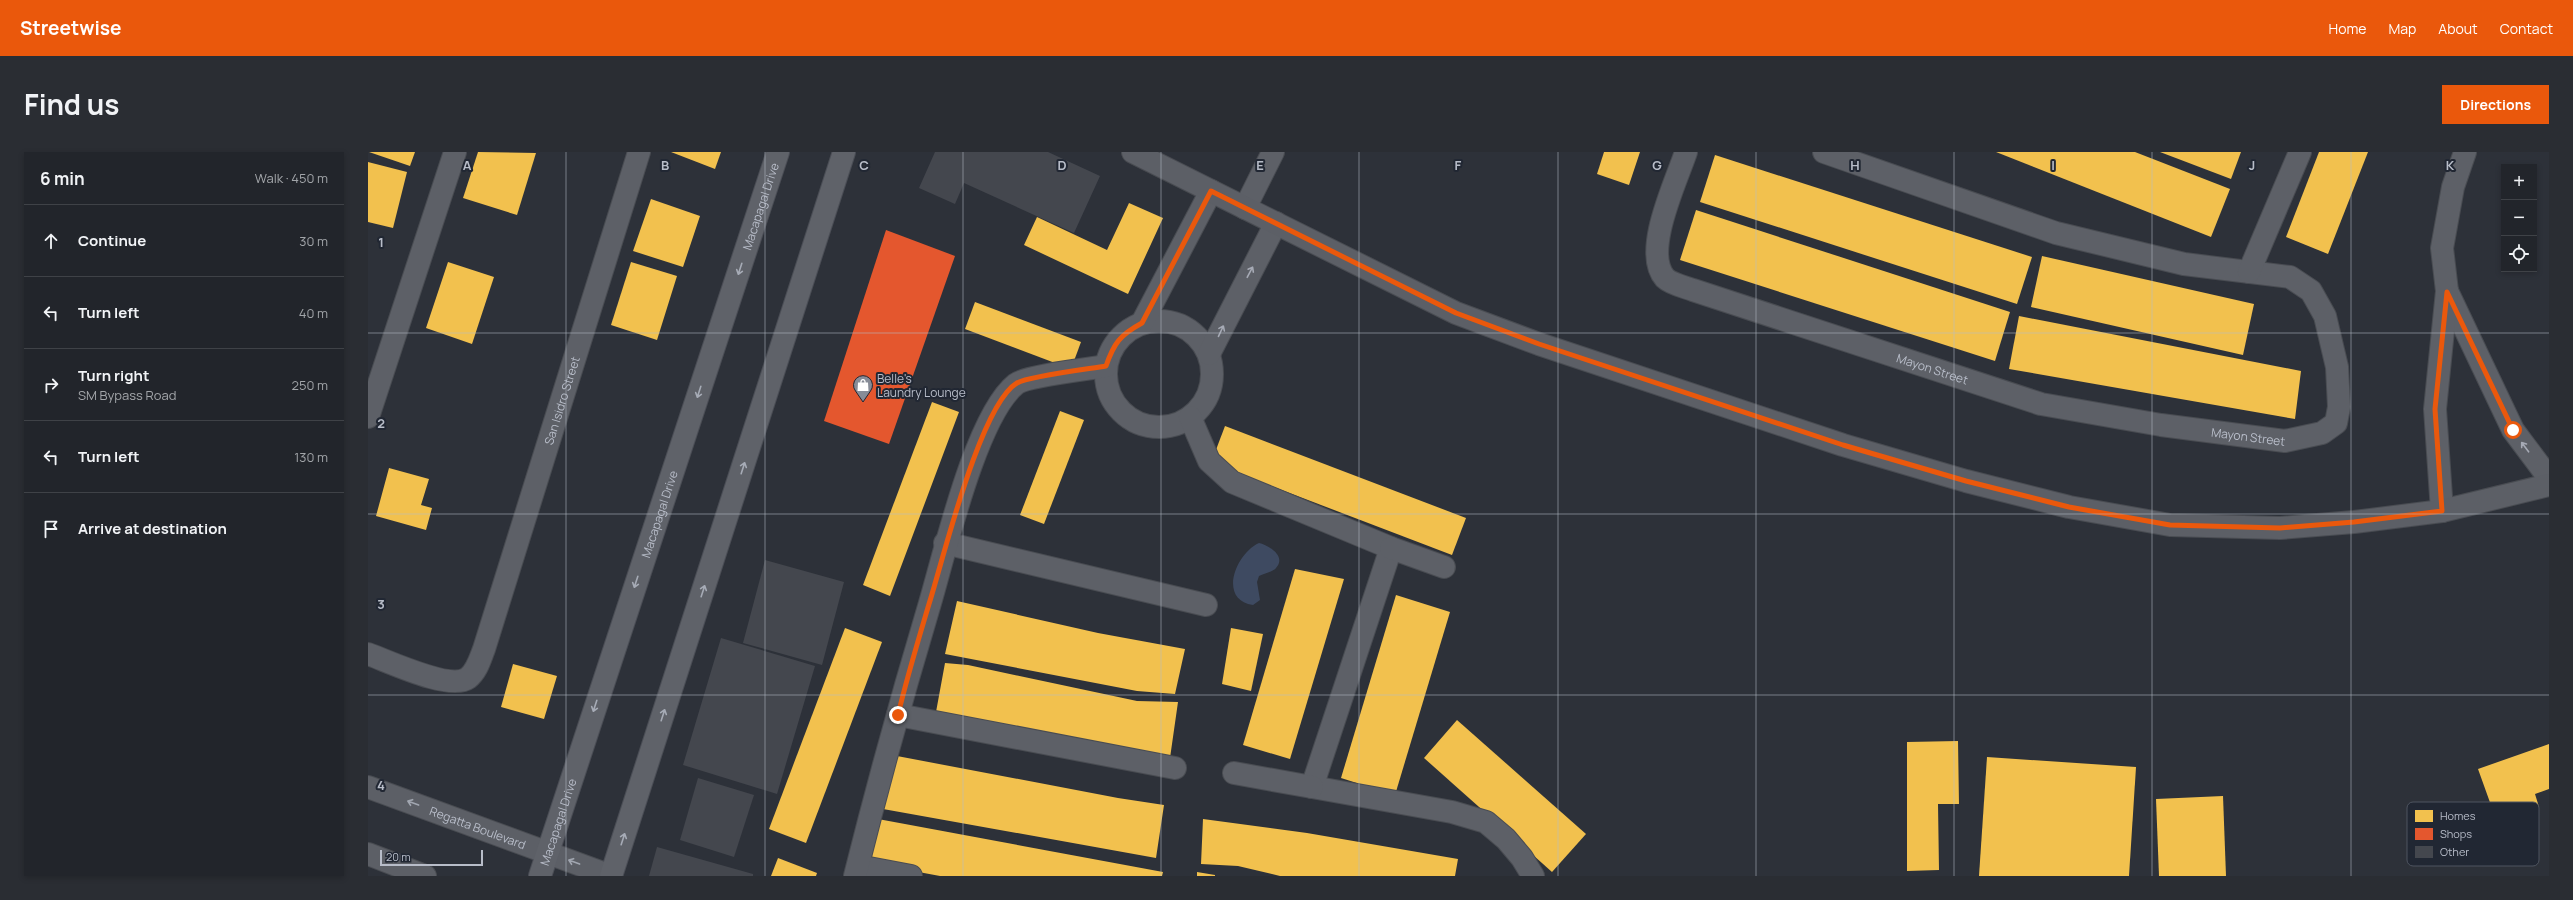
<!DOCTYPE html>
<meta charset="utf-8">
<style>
:root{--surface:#22252b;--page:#2a2d33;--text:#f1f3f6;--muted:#a2a5a9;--line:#3f4247;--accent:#ea580c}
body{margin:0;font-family:Manrope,sans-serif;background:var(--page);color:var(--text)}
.controls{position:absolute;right:12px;top:12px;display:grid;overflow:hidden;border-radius:0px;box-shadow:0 2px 6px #0003}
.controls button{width:36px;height:36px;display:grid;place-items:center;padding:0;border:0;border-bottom:1px solid var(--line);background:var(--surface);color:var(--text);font:20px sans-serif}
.scale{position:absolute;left:12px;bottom:10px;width:103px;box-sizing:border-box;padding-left:4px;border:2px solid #b8bdc9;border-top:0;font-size:11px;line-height:14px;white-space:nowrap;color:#b8bdc9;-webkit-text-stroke:3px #212733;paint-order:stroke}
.stop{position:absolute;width:12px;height:12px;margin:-9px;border:3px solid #ea580c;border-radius:50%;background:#fff}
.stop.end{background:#ea580c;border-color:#fff;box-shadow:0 1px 4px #0008}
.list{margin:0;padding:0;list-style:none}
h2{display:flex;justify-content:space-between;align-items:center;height:52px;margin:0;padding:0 16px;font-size:17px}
h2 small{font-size:13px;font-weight:400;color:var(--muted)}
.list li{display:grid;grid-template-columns:26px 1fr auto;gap:12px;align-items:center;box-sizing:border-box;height:72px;padding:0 16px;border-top:1px solid var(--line)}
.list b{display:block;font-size:15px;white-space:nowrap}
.list p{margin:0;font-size:13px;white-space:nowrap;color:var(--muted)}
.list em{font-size:13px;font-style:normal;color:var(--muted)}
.icon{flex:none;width:22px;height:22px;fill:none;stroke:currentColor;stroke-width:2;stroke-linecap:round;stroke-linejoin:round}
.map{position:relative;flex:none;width:2181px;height:724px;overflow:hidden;border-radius:0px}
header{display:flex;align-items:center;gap:24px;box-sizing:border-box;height:56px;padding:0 20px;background:var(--accent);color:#fff}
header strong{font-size:19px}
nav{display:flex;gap:22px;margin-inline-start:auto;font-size:14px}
.intro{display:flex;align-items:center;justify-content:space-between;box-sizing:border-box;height:96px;padding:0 24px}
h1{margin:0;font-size:28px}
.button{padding:10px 18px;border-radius:0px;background:var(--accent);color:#fff;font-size:14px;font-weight:700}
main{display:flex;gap:24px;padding:0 24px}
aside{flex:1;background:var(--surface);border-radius:0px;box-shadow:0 2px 6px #0003}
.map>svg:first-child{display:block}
</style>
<header>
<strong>Streetwise</strong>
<nav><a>Home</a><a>Map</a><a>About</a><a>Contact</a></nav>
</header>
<div class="intro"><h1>Find us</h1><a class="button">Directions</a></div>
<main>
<aside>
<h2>6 min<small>Walk · 450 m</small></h2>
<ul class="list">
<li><svg class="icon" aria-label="ahead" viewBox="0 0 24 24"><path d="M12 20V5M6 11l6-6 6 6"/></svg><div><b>Continue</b></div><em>30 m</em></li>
<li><svg class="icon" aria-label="left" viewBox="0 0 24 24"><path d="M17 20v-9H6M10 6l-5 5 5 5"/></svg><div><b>Turn left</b></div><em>40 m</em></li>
<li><svg class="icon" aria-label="right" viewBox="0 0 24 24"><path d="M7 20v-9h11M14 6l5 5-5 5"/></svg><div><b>Turn right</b><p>SM Bypass Road</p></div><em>250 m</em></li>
<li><svg class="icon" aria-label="left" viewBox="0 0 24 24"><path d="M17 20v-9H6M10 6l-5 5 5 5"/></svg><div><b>Turn left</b></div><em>130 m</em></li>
<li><svg class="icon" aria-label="arrive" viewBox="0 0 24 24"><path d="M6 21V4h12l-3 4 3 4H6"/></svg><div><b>Arrive at destination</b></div></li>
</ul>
</aside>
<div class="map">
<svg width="2181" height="724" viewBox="0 0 2181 724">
<rect width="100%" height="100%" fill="#2d3139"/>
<path fill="#3e4a61" d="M891 391C900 393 919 404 908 416 905 420 896 421 891 424L889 430 892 448 885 453C850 448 867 402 891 391Z"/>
<g fill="#f2c14e">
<polygon points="1,0 47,0 42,14"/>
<polygon points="110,0 168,1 149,63 95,46"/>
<polygon points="303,0 353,0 347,17"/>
<polygon points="1236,0 1272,0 1261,33 1229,22"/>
<polygon points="1628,0 1767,0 1862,37 1843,85"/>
<polygon points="1792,0 1873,0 1863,27"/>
<polygon points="1951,0 2000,0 1960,102 1918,85"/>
<polygon points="1347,3 1664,105 1649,152 1332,50"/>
<polygon points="0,10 39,20 25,76 0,70"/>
<polygon points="283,47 332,64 315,115 265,99"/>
<polygon points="761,51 795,66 760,142 656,93 669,65 739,98"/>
<polygon points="1328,58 1642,160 1627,209 1312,108"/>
<polygon points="1674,104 1886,152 1875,203 1663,155"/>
<polygon points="80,110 126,125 104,192 58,176"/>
<polygon points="263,110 309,124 289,188 243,173"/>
<polygon points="607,150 713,190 703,217 597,177"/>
<polygon points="1651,164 1933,219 1927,267 1641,217"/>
<polygon points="564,250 591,260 522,444 495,433"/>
<polygon points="692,259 716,268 676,372 652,363"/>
<polygon points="857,274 1098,366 1084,403 843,311"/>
<polygon points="21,316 61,327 53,353 64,356 58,378 8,364"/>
<polygon points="927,417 976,427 922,607 875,593"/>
<polygon points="1028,443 1082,460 1027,643 973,626"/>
<polygon points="589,449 730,481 817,497 807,542 769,539 577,502"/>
<polygon points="477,476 514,490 438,691 401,677"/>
<polygon points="863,476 895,482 883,539 854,532"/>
<polygon points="577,511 600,513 769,549 810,550 802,606 568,560"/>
<polygon points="145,512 189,524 176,567 133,555"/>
<polygon points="1089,568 1218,682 1184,720 1056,606"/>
<polygon points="1590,589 1591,652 1570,652 1571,718 1539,719 1539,590"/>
<polygon points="2181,592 2181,637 2167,642 2171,655 2143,665 2138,651 2124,656 2110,617"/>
<polygon points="529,604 750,646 796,653 788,706 515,657"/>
<polygon points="1619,605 1768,615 1761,724 1611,724"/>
<polygon points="1855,644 1858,724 1791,724 1788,647"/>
<polygon points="510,667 795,720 794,724 572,724 502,711"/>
<polygon points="835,667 939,681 1090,707 1087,724 912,724 870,714 833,712"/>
<polygon points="410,706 449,721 448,724 403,724"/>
<polygon points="829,720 847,723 847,724 829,724"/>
</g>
<polygon fill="#e4572e" points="518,78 587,104 521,292 456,269"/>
<g fill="#44474e">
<polygon points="567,0 680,0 732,24 706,81 596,31 587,52 551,36"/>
<polygon points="397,408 476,430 454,513 375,491"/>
<polygon points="353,486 447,514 409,642 315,613"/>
<polygon points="330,626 386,643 366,705 312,688"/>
<polygon points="289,695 385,722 385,724 281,724"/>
</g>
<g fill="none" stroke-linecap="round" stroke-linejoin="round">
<defs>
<g id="street">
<path id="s1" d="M1318 0C1308 30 1274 100 1297 126 1303 132 1317 135 1325 138L1673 252 1793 273 1917 289 1954 281 1968 271 1971 255 1969 215 1957 164 1943 139 1922 125 1816 112 1688 81 1456 0"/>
<polyline points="877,56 905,0"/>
<polyline points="1881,120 1932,0"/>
<polyline points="2079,139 2145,278 2181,326"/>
<circle cx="791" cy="222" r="53"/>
<polyline points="774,171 843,39"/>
<polyline points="841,202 908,71"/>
<polyline points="0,265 87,0"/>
<polyline points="822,265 841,309 864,330 1023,396 944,635 1084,660 1118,670 1138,687 1154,706 1165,724"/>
<polyline points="2074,359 2067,257 2079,139 2074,96 2085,35 2097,0"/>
<polyline points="577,391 838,453"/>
<polyline points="1023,396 1076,415"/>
<path id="s2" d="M0 502C20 509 82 539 100 526 109 519 112 507 116 497L271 0"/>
<polyline points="530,563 807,616"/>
<polyline points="866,621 944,635"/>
<polyline points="490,714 543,724"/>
<path d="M487 724C510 632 535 541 562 451 577 400 608 264 648 232 658 224 722 217 738 214"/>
</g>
<g id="secondary">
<polyline points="765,0 1088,161 1171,192 1475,293 1598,329 1701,355 1802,373 1912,376 1986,370 2074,359 2181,333"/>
<path id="s3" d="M0 635 243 724"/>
<polyline points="0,702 57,724"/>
</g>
<g id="primary">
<path id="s4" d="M172 724 410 0"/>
<polyline points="243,724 476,0"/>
</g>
</defs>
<use href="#street" stroke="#494c52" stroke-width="24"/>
<use href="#secondary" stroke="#494c52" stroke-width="24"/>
<use href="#primary" stroke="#4b4e56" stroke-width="24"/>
<use href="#street" stroke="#5d6067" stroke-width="22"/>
<use href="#secondary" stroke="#5c5f66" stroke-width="22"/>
<use href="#primary" stroke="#5f6269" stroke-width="22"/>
</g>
<defs><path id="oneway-shaft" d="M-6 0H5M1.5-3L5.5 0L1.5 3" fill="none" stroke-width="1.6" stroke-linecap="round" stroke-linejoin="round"/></defs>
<g stroke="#a6abb6">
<use href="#oneway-shaft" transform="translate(372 117) rotate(108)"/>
<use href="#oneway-shaft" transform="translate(331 240) rotate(108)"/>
<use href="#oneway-shaft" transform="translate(375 316) rotate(-72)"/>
<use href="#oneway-shaft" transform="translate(268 430) rotate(108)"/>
<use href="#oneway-shaft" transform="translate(335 439) rotate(-72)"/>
<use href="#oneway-shaft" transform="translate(227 554) rotate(108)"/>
<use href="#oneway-shaft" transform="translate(295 563) rotate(-72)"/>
<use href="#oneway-shaft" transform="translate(255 687) rotate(-72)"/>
</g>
<g stroke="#a6aab5">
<use href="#oneway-shaft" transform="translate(882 120) rotate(-62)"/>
<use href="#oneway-shaft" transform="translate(853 179) rotate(-65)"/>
<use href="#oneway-shaft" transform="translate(2157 295) rotate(-127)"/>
</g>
<g stroke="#a1a6b0">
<use href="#oneway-shaft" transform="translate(45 651) rotate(-160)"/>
<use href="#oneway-shaft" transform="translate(206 710) rotate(-160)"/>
</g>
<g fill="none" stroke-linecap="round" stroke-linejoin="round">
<path stroke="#ea580c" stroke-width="5" d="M530 563C539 525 550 489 561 452 575 408 612 253 649 231 661 224 720 217 738 214 746 191 752 183 774 171L843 39 1088 161 1171 192 1475 293 1598 329 1701 355 1802 373 1912 376 1986 370 2074 359 2067 257 2079 140 2145 278"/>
</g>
<path fill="none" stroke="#b8bdc9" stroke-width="1" stroke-opacity="0.55" d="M198 0V724M397 0V724M595 0V724M793 0V724M991 0V724M1190 0V724M1388 0V724M1586 0V724M1784 0V724M1983 0V724M0 181H2181M0 362H2181M0 543H2181"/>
<defs>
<symbol id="shop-pin" viewBox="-11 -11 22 30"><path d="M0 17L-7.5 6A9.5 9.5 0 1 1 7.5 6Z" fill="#878c97" stroke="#212733"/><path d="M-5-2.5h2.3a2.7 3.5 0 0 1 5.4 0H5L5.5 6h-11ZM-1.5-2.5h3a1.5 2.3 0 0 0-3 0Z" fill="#fff"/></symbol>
</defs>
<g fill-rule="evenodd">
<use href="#shop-pin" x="484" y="222" width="22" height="30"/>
</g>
<g text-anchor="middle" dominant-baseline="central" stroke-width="4" stroke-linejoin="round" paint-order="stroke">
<g font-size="12" fill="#b8bdc9" stroke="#212733">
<text stroke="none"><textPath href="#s4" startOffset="705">Macapagal Drive</textPath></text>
<text stroke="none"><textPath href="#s1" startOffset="415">Mayon Street</textPath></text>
<text stroke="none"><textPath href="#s2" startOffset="399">San Isidro Street</textPath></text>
<text stroke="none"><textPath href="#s1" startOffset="739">Mayon Street</textPath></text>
<text stroke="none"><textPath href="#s4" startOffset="381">Macapagal Drive</textPath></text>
<text stroke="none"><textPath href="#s4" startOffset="57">Macapagal Drive</textPath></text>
<text stroke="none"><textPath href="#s3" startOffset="117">Regatta Boulevard</textPath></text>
</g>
<g font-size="12" fill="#b8bdc9" stroke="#212733" text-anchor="start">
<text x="509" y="226">Belle's<tspan x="509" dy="14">Laundry Lounge</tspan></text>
</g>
</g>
<rect x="2039" y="650" width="132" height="64" rx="6" fill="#212733" stroke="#4e5460" stroke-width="1"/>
<rect x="2047" y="658" width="18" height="12" fill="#f2c14e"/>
<rect x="2047" y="676" width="18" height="12" fill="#e4572e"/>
<rect x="2047" y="694" width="18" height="12" fill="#44474e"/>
<g font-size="11" fill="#b8bdc9">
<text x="2072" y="668">Homes</text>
<text x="2072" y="686">Shops</text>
<text x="2072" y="704">Other</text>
</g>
<g font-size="13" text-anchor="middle" font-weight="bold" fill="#b8bdc9" stroke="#212733" stroke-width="4" stroke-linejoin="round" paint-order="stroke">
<text x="99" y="18">A</text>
<text x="297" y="18">B</text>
<text x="496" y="18">C</text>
<text x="694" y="18">D</text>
<text x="892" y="18">E</text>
<text x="1090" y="18">F</text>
<text x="1289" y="18">G</text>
<text x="1487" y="18">H</text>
<text x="1685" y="18">I</text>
<text x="1884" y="18">J</text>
<text x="2082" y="18">K</text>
<text x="13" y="95">1</text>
<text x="13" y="276">2</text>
<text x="13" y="457">3</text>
<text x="13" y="638">4</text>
</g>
</svg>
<div class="controls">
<button>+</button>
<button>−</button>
<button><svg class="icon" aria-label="locate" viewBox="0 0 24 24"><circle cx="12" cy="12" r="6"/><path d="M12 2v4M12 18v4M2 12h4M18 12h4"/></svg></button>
</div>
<div class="scale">20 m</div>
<div class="stop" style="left:2145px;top:278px"></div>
<div class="stop end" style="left:530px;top:563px"></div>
</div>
</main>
